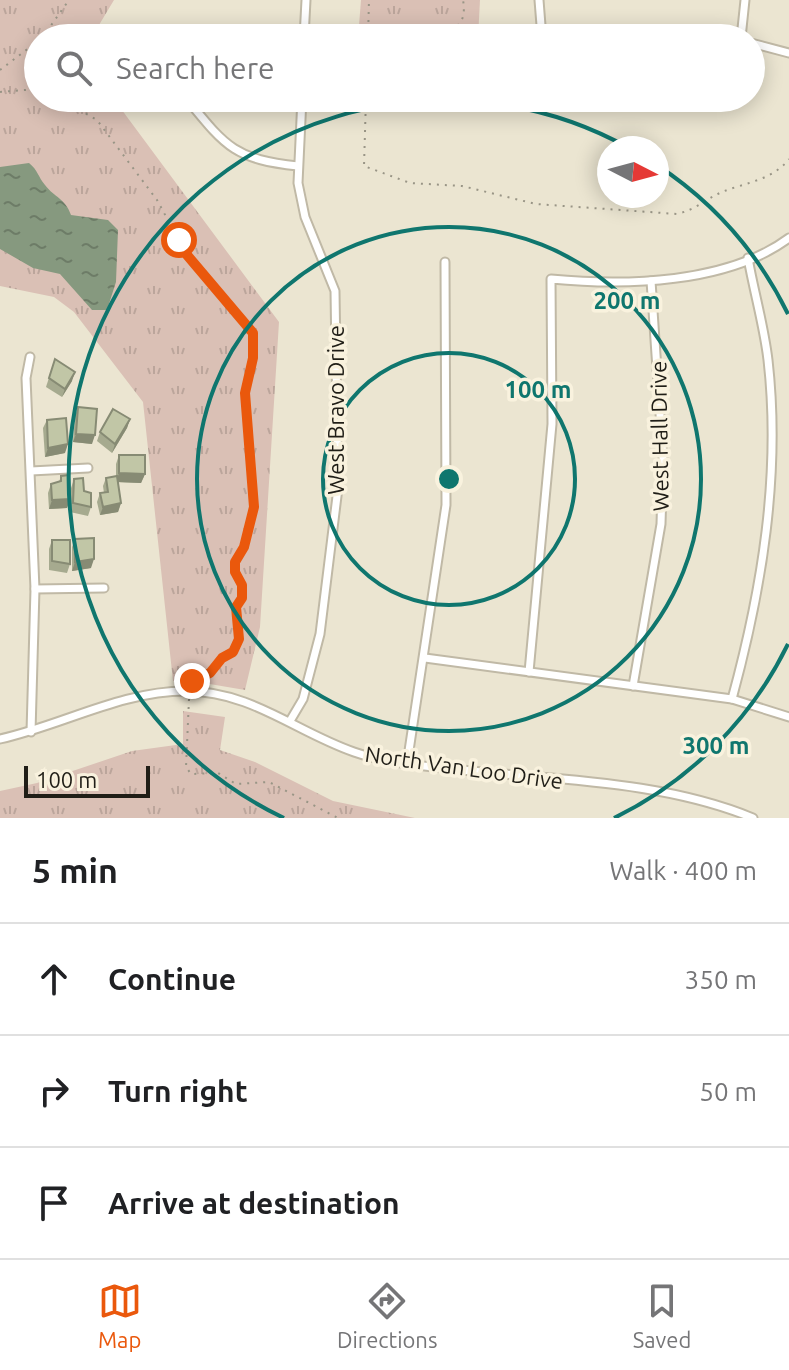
<!DOCTYPE html>
<meta charset="utf-8">
<style>
:root{--surface:#fff;--page:#f2f2f2;--text:#202124;--muted:#757577;--line:#e0e0e0;--accent:#ea580c}
body{margin:0;font-family:Ubuntu,sans-serif;background:var(--page);color:var(--text)}
.compass{position:absolute;left:597px;top:136px;width:72px;height:72px;border-radius:50%;background:var(--surface);box-shadow:0 4px 20px #0003;rotate:96deg}
.scale{position:absolute;left:24px;bottom:20px;width:126px;box-sizing:border-box;padding-left:8px;border:4px solid #201e17;border-top:0;font-size:22px;line-height:28px;white-space:nowrap;color:#201e17;-webkit-text-stroke:6px #f9f2de;paint-order:stroke}
.stop{position:absolute;width:24px;height:24px;margin:-18px;border:6px solid #ea580c;border-radius:50%;background:#fff}
.stop.end{background:#ea580c;border-color:#fff;box-shadow:0 2px 8px #0008}
.list{margin:0;padding:0;list-style:none}
h2{display:flex;justify-content:space-between;align-items:center;height:104px;margin:0;padding:0 32px;font-size:34px}
h2 small{font-size:26px;font-weight:400;color:var(--muted)}
.list li{display:grid;grid-template-columns:52px 1fr auto;gap:24px;align-items:center;box-sizing:border-box;height:112px;padding:0 32px;border-top:2px solid var(--line)}
.list b{display:block;font-size:30px;white-space:nowrap}
.list em{font-size:26px;font-style:normal;color:var(--muted)}
.icon{flex:none;width:44px;height:44px;fill:none;stroke:currentColor;stroke-width:2;stroke-linecap:round;stroke-linejoin:round}
.map{position:relative;flex:none;width:789px;height:818px;overflow:hidden}
.search{position:absolute;background:var(--surface);box-shadow:0 4px 20px #0003;left:24px;right:24px;top:24px;height:88px;display:flex;align-items:center;gap:20px;box-sizing:border-box;padding:0 28px;border-radius:44px;color:var(--muted);font-size:30px}
.sheet{height:440px;background:var(--surface)}
nav{display:flex;justify-content:space-around;align-items:center;box-sizing:border-box;height:112px;border-top:2px solid var(--line);background:var(--surface);font-size:22px;color:var(--muted)}
nav a{display:grid;justify-items:center;gap:4px}
nav .on{color:var(--accent)}
.map>svg:first-child{display:block}
</style>
<div class="map">
<svg width="789" height="818" viewBox="0 0 789 818">
<defs>
<pattern id="grass-tufts" width="24" height="20" patternUnits="userSpaceOnUse" patternTransform="scale(2)"><rect width="24" height="20" fill="#dac0b5"/><path d="M3 7l-1-3M5 7V3M7 7l1-3M15 17l-1-3M17 17v-4M19 17l1-3" fill="none" stroke="#bba59b"/></pattern>
<pattern id="water-ripples" width="26" height="14" patternUnits="userSpaceOnUse" patternTransform="scale(2)"><rect width="26" height="14" fill="#86997f"/><path d="M2 4q2-2 4 0t4 0M15 11q2-2 4 0t4 0" fill="none" stroke="#6d7c67"/></pattern>
</defs>
<rect width="100%" height="100%" fill="#ebe5d1"/>
<g fill="url(#grass-tufts)">
<polygon points="0,0 114,0 96,30 95,38 38,38 38,98 113,98 279,322 260,627 245,690 192,681 173,681 143,402 74,312 54,297 0,286"/>
<polygon points="361,0 480,0 478,38 358,38"/>
<polygon points="183,711 225,717 220,750 255,762 333,801 415,818 0,818 0,791 37,783 132,751 183,744"/>
</g>
<path fill="url(#water-ripples)" d="M29 163C38 170 38 177 45 185 55 198 65 198 71 215L108 220 118 230 116 282 107 310H92L60 274 33 268 0 249V167Z"/>
<g fill="none" stroke-linecap="round" stroke-linejoin="round">
<defs>
<g id="street">
<polyline points="539,0 542,38"/>
<polyline points="304,38 306,0"/>
<polyline points="623,38 680,32 718,38"/>
<polyline points="741,38 745,0"/>
<polyline points="751,43 789,53"/>
<path d="M186 98C226 147 234 159 298 166"/>
<polyline points="30,357 26,378 35,589 31,732"/>
<polyline points="31,471 88,468"/>
<polyline points="35,589 104,588"/>
<polyline points="425,658 732,699 789,717"/>
<path d="M529 672 552 424 551 279C625 286 727 284 789 238"/>
<polyline points="633,686 661,524 663,458 651,281"/>
<path d="M732 699C762 589 781 474 768 360 764 326 754 292 748 258"/>
<polyline points="290,721 303,699 320,634 338,488 335,291 305,217 298,183 302,98"/>
<path d="M0 739C63 725 121 691 186 691 251 691 296 732 354 752 388 764 426 766 462 770 557 780 664 781 753 818"/>
<polyline points="407,764 446,505 445,262"/>
</g>
</defs>
<use href="#street" stroke="#c0b9a6" stroke-width="11"/>
<g stroke="#999586" stroke-width="2" stroke-dasharray="2 6" stroke-linecap="butt">
<polyline points="42,38 69,0"/>
<polyline points="368,38 369,0"/>
<path d="M437 38C457 27 467 24 463 0"/>
<polyline points="0,70 38,41"/>
<polyline points="0,92 38,89"/>
<polyline points="58,98 97,120 157,200 187,255 253,333 253,358 245,393 254,507 244,547 235,562 235,572 242,585 242,598 236,607 239,639 233,652 222,658 210,673 190,683"/>
<path d="M366 98 364 166 410 183 462 186 536 204 677 214C695 210 706 199 722 192 744 183 773 180 789 159"/>
<polyline points="189,699 186,767 191,774 218,773 236,784 269,782 338,818"/>
</g>
<use href="#street" stroke="#fff" stroke-width="7"/>
</g>
<g fill="#a6aa8f">
<polygon points="55,359 72,381 62,397 46,387"/>
<polygon points="78,407 92,444 73,442 75,416"/>
<polygon points="130,419 127,428 112,453 97,441 100,432"/>
<polygon points="47,420 65,453 45,457 43,428"/>
<polygon points="119,455 145,474 141,483 118,482 121,503 118,512 100,515 97,502 100,493 104,493 103,486 106,478 116,476 116,464"/>
<polygon points="61,476 70,499 71,488 74,479 84,491 91,507 88,516 70,512 70,499 67,508 49,509 48,493 51,484 59,482"/>
<polygon points="75,539 91,568 72,571 72,547"/>
<polygon points="52,540 70,564 67,573 49,570 49,549"/>
</g>
<g fill="#878b74">
<polygon points="75,372 72,381 62,397 65,389"/>
<polygon points="130,419 127,428 112,453 115,444"/>
<polygon points="76,434 95,435 92,444 73,442"/>
<polygon points="68,444 65,453 45,457 48,448"/>
<polygon points="119,473 145,474 141,483 116,482"/>
<polygon points="70,499 67,508 49,509 52,500"/>
<polygon points="121,503 118,512 100,515 103,507"/>
<polygon points="94,559 91,568 72,571 75,562"/>
</g>
<g fill="#c1c6a6" stroke="#878b74" stroke-width="2">
<polygon points="55,359 75,372 65,389 49,378"/>
<polygon points="78,407 97,409 95,435 76,434"/>
<polygon points="113,409 130,419 115,444 100,432"/>
<polygon points="66,418 68,444 48,448 47,420"/>
<polygon points="119,455 145,455 145,474 119,473"/>
<polygon points="69,475 70,499 52,500 51,484 61,481 61,476"/>
<polygon points="117,476 121,503 103,507 100,493 108,492 106,478"/>
<polygon points="83,478 84,491 91,493 91,507 73,503 74,479"/>
<polygon points="94,538 94,559 75,562 75,539"/>
<polygon points="52,540 70,540 70,564 52,561"/>
</g>
<g fill="none" stroke-linecap="round" stroke-linejoin="round">
<polyline stroke="#ea580c" stroke-width="10" points="179,240 187,255 253,333 253,358 245,393 254,507 244,547 235,562 235,572 242,585 242,598 236,607 239,639 233,652 222,658 210,673 192,681"/>
</g>
<g fill="none" stroke="#0f766e" stroke-width="4">
<circle cx="449" cy="479" r="126"/>
<circle cx="449" cy="479" r="252"/>
<path d="M788 644A377 377 0 0 1 614 818M284 818A377 377 0 1 1 629 148M657 165A377 377 0 0 1 788 314"/>
</g>
<g text-anchor="middle" dominant-baseline="central" stroke-width="7" stroke-linejoin="round" paint-order="stroke">
<g font-size="22" fill="#201e17" stroke="#f9f2de">
<text transform="translate(335 410) rotate(-90)">West Bravo Drive</text>
<text transform="translate(659 436) rotate(-91)">West Hall Drive</text>
<text transform="translate(464 767) rotate(8)">North Van Loo Drive</text>
</g>
</g>
<circle cx="449" cy="479" r="12" fill="#0f766e" stroke="#f9f2de" stroke-width="4"/>
<g font-size="24" text-anchor="middle" font-weight="bold" fill="#0f766e" stroke="#f9f2de" stroke-width="7" stroke-linejoin="round" paint-order="stroke">
<text x="627" y="309">200 m</text>
<text x="538" y="398">100 m</text>
<text x="716" y="754">300 m</text>
</g>
</svg>
<svg class="compass" viewBox="-18 -18 36 36"><path d="M0-13l5 13h-10z" fill="#e53935"/><path d="M0 13l5-13h-10z" fill="#757577"/></svg>
<div class="scale">100 m</div>
<div class="stop" style="left:179px;top:240px"></div>
<div class="stop end" style="left:192px;top:681px"></div>
<div class="search"><svg class="icon" aria-label="search" viewBox="0 0 24 24"><circle cx="10" cy="10" r="6"/><path d="M15 15l6 6"/></svg>Search here</div>
</div>
<section class="sheet">
<h2>5 min<small>Walk · 400 m</small></h2>
<ul class="list">
<li><svg class="icon" aria-label="ahead" viewBox="0 0 24 24"><path d="M12 20V5M6 11l6-6 6 6"/></svg><div><b>Continue</b></div><em>350 m</em></li>
<li><svg class="icon" aria-label="right" viewBox="0 0 24 24"><path d="M7 20v-9h11M14 6l5 5-5 5"/></svg><div><b>Turn right</b></div><em>50 m</em></li>
<li><svg class="icon" aria-label="arrive" viewBox="0 0 24 24"><path d="M6 21V4h12l-3 4 3 4H6"/></svg><div><b>Arrive at destination</b></div></li>
</ul>
</section>
<nav>
<a class="on"><svg class="icon" aria-label="map" viewBox="0 0 24 24"><path d="M3 6l6-2 6 2 6-2v14l-6 2-6-2-6 2zM9 4v14M15 6v14"/></svg>Map</a>
<a><svg class="icon" aria-label="directions" viewBox="0 0 24 24"><path d="M12 3l9 9-9 9-9-9zM9 14v-3h6M13 9l2 2-2 2"/></svg>Directions</a>
<a><svg class="icon" aria-label="saved" viewBox="0 0 24 24"><path d="M7 4h10v16l-5-4-5 4z"/></svg>Saved</a>
</nav>
